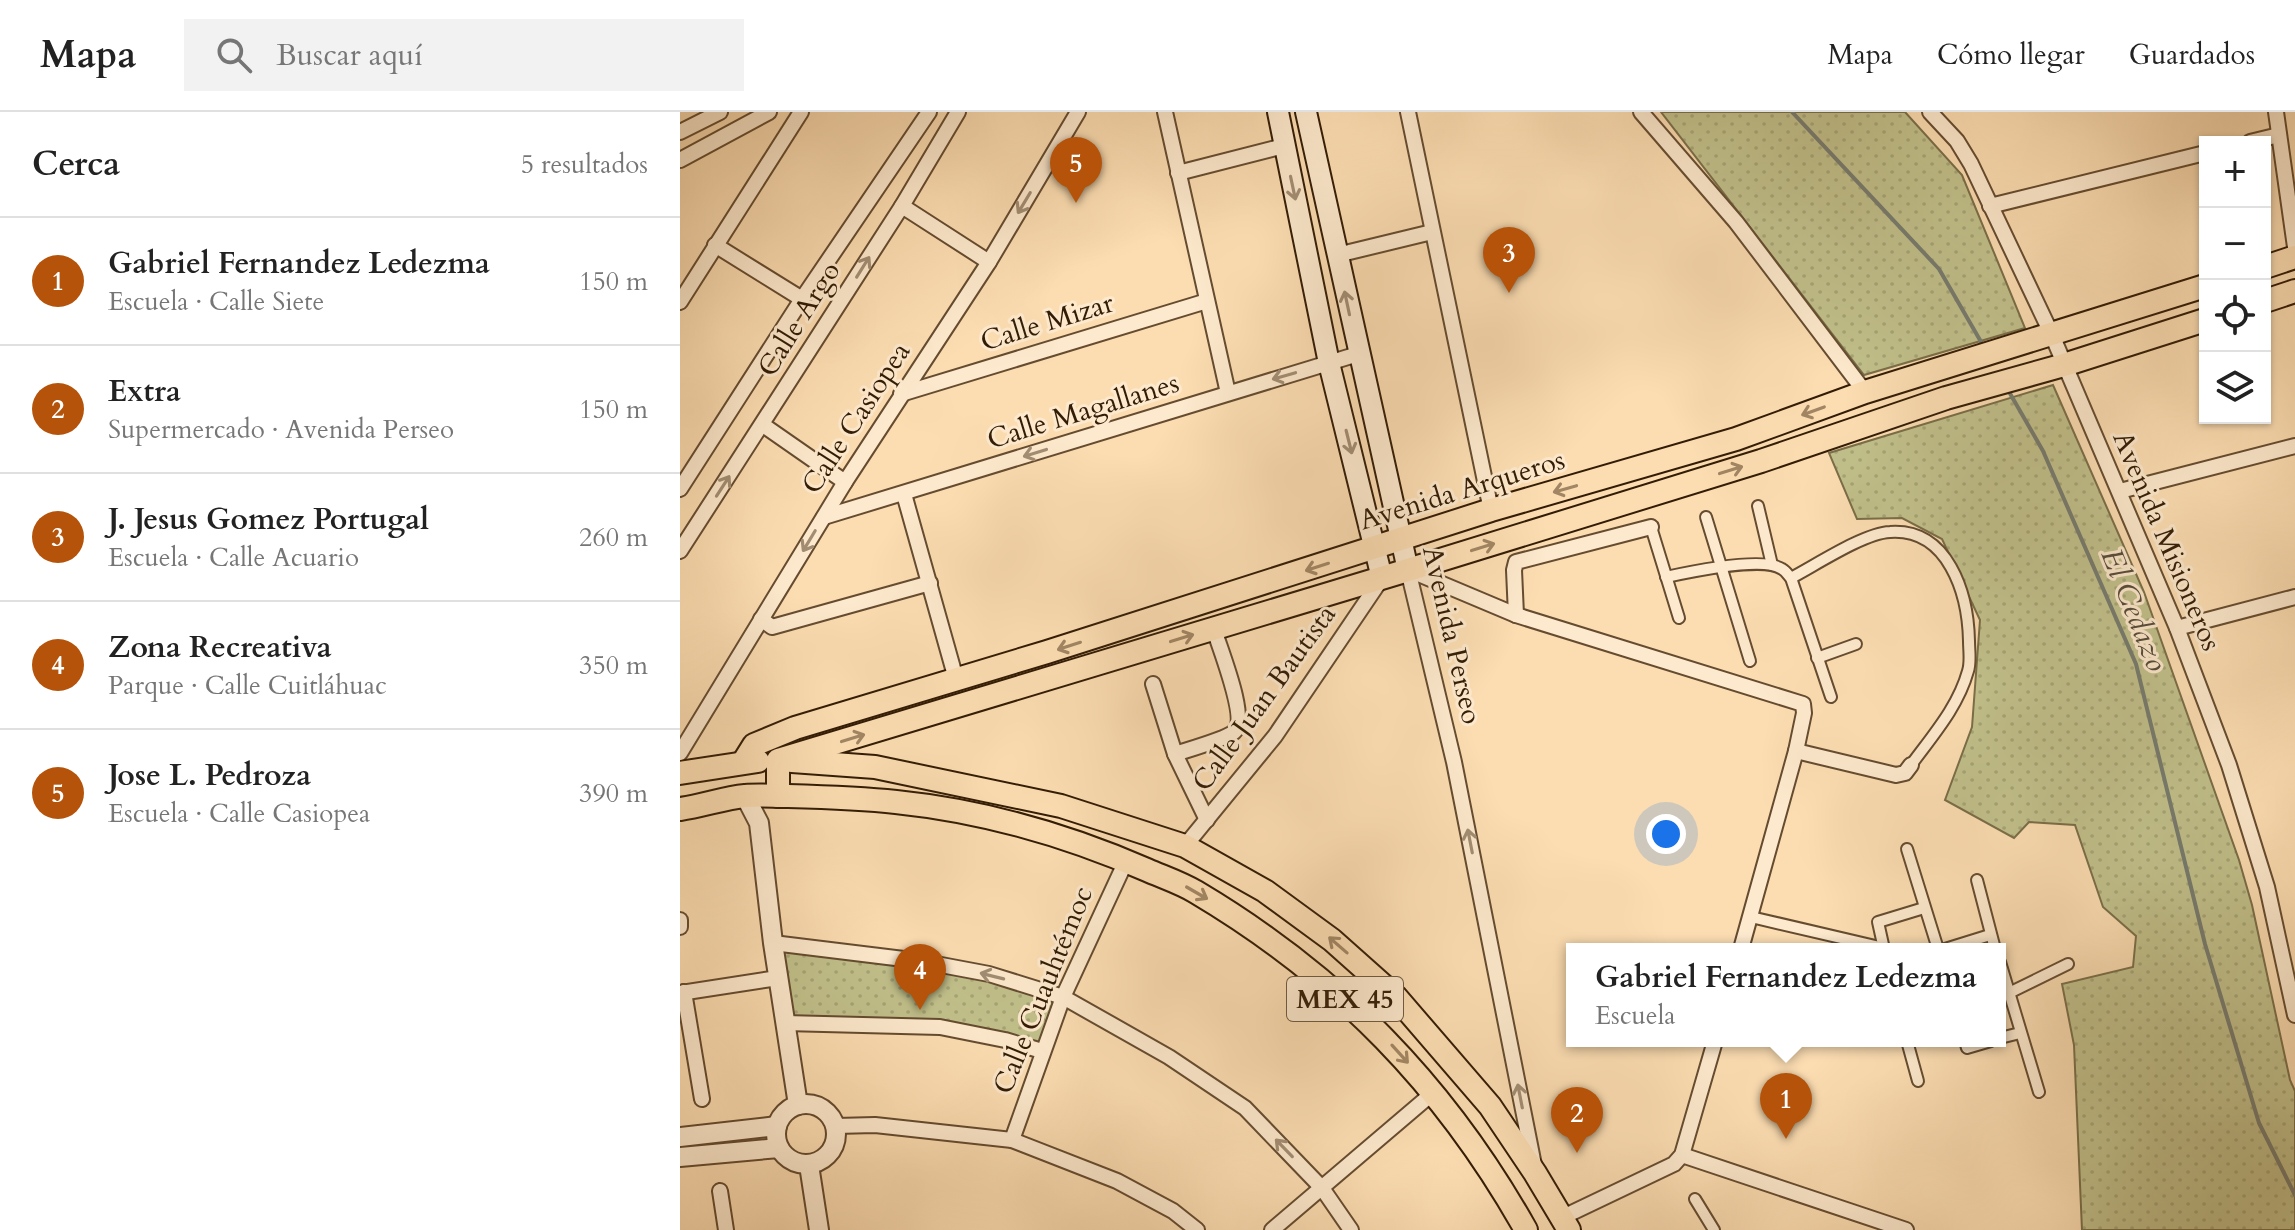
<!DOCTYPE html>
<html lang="es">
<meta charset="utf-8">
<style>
:root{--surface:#fff;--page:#f2f2f2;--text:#222;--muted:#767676;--line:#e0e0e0;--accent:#b45309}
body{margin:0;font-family:Cardo,serif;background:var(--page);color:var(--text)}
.controls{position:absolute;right:24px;top:24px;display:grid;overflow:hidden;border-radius:0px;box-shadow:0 2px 6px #0004}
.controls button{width:72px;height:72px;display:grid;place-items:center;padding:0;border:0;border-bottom:2px solid var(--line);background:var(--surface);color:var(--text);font:40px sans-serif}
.you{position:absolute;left:986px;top:722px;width:28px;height:28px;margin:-20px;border:6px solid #fff;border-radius:50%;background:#1a73e8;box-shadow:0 0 0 12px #1a73e833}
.badge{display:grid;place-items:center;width:52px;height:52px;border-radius:50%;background:var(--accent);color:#fff;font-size:26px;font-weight:700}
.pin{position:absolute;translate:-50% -66px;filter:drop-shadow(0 2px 4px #0008)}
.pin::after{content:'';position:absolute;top:42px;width:28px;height:24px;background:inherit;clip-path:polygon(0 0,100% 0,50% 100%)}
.popup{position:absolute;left:886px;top:831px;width:440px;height:104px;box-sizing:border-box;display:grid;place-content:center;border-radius:0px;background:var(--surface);filter:drop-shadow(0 2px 6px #0005);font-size:26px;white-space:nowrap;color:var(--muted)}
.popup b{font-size:30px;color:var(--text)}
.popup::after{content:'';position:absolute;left:50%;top:100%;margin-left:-16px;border:16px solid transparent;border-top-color:var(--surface)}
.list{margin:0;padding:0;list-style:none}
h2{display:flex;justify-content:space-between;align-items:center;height:104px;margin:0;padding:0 32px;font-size:34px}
h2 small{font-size:26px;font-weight:400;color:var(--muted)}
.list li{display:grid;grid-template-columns:52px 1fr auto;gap:24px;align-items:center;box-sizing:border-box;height:128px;padding:0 32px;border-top:2px solid var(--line)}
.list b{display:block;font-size:30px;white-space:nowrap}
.list p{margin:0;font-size:26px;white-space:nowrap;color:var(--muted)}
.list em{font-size:26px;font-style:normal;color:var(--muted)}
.icon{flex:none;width:44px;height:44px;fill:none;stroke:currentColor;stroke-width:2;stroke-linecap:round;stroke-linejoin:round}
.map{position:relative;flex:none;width:1615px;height:1118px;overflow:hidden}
header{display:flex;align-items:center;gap:48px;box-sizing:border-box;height:112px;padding:0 40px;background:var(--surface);border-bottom:2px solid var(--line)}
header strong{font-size:38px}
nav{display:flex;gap:44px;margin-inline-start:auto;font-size:28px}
.search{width:560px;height:72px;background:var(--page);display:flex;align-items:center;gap:20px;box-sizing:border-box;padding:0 28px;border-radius:0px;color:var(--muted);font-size:30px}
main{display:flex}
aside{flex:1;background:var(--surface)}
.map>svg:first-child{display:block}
</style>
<header>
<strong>Mapa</strong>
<div class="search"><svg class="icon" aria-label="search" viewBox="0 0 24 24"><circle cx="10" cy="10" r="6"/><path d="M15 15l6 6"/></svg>Buscar aquí</div>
<nav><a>Mapa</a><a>Cómo llegar</a><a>Guardados</a></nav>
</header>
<main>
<aside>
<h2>Cerca<small>5 resultados</small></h2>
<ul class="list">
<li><span class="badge">1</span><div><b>Gabriel Fernandez Ledezma</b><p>Escuela · Calle Siete</p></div><em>150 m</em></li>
<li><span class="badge">2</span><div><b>Extra</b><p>Supermercado · Avenida Perseo</p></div><em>150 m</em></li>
<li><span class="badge">3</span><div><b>J. Jesus Gomez Portugal</b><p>Escuela · Calle Acuario</p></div><em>260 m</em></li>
<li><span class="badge">4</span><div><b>Zona Recreativa</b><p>Parque · Calle Cuitláhuac</p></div><em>350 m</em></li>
<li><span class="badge">5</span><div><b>Jose L. Pedroza</b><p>Escuela · Calle Casiopea</p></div><em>390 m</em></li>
</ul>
</aside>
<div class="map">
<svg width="1615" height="1118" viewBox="0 0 1615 1118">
<defs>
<pattern id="grass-dots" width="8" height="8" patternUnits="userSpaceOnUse" patternTransform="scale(2)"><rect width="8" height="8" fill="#c1c08b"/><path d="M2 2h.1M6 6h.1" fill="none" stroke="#a6a476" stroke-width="1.8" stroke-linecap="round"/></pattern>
</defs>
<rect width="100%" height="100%" fill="#fcddb2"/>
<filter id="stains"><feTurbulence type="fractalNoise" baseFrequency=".0025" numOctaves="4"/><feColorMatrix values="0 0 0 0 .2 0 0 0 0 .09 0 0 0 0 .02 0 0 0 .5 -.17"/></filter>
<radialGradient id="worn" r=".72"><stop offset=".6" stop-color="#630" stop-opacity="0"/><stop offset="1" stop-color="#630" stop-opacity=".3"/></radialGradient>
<g fill="url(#grass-dots)" stroke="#7a6e48" stroke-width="2">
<polygon points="981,0 1225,0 1282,63 1345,216 1184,263"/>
<polygon points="1373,273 1464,480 1559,748 1572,793 1610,968 1615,979 1615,1118 1402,1118 1394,933 1382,872 1453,855 1456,824 1423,795 1395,713 1349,710 1334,726 1265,688 1292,615 1300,508 1262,427 1222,406 1177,407 1149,341"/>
<polygon points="93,831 240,849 383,885 362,939 260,915 105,911"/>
</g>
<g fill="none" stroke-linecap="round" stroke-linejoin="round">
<g stroke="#767b6f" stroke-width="4">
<polyline points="1112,0 1259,157 1304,235"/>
<polyline points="1328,278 1363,339 1456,552 1525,832 1579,1011 1615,1083"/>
</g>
<defs>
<g id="pedestrian">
<polyline points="1078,394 1092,453"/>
<polyline points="1026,405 1070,549"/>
<polyline points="971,415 999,506"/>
<path d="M986 465C1009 460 1084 444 1102 457 1106 459 1108 463 1111 466L1151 585"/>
<path d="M1111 466C1136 453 1184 421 1210 420 1268 416 1288 481 1289 529 1289 539 1291 550 1288 559 1278 595 1253 623 1231 653"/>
<polyline points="1137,546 1176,532"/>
<polyline points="1227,737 1258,837"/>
<polyline points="1297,768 1315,837"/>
<polyline points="1071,805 1204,836"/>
<polyline points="1204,837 1198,810 1244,796"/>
<polyline points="1265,837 1310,823"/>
<polyline points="1320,850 1359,980"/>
<polyline points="1331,880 1388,852"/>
<polyline points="1320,926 1340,921"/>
<polyline points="1227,929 1238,969"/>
<polyline points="1285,929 1287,936 1311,929"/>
<polyline points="1015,1087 1034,1118"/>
</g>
<g id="minor">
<polyline points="485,0 548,281"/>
<polyline points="728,0 811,398"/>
<polyline points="961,0 1056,110 1185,280"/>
<polyline points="1250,0 1277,29 1291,52 1372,223 1497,516 1549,653 1587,775 1615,903"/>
<polyline points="1596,0 1615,135"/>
<polyline points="0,20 40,0"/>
<polyline points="1570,30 1599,23"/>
<polyline points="0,48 89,0"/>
<polyline points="498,61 604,34"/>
<polyline points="222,94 309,150"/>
<polyline points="1310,94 1525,41"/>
<polyline points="35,133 122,187"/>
<polyline points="657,143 752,120"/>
<polyline points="0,190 121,0"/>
<polyline points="221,282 527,189"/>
<polyline points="83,313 165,370"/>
<polyline points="0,377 122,187 249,0"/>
<polyline points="1440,379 1615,334"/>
<polyline points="224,382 276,567"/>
<polyline points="144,405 678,242"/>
<polyline points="0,439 222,94 278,0"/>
<polyline points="728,458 774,650 854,1053"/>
<polyline points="729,458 836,503 1123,592 1124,601 1116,639 1061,837"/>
<polyline points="836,503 834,458 836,450 971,415"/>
<polyline points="81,507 92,515 250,471"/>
<polyline points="1497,516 1615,485"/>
<polyline points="473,572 495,642 527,708"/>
<polyline points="1116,639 1216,663 1225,661 1231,653"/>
<polyline points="0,641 165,370 309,150 398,0"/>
<path d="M495 642C507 638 546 627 554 620 569 607 539 535 534 517"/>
<polyline points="505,734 595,624 702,466"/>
<polyline points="0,808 0,815"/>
<polyline points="93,831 240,849 309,862 383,885 489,945 565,996 642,1076 671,1118"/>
<polyline points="4,880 22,987"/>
<polyline points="0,881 98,866"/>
<polyline points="105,911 260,915 325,928 362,939"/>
<polyline points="156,1014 195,1013 332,1028 437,1069 493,1099 517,1118"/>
<polyline points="332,1028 383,885 446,749"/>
<polyline points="1002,1043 1226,1118"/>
<polyline points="40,1079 46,1118"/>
<polyline points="883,1105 994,1052 1002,1043 1035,929"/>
<polyline points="592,1118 754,980"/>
</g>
<g id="tertiary">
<polyline points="65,684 79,711 93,831 118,993"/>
<circle cx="126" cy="1022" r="30"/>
<polyline points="0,1025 97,1014"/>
<polyline points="0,1045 99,1036"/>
<polyline points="129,1053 139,1118"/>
</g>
<g id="secondary">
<polyline points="598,0 649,251 702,466"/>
<polyline points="626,0 728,458"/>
</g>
<g id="primary">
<polyline points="1585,155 1615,145"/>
<polyline points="1585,189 1615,179"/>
<polyline points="64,649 74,633 115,616 367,540 811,398 1056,327 1185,280 1525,174"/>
<polyline points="112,649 195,655 381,694 505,734 585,779 652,828 716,885 810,994 855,1061 889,1118"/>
<polyline points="0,661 78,649"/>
<polyline points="98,684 98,648 728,458 1081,349 1266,286 1384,253 1525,208"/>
<path d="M0 697C22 694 44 686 65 684 79 683 94 684 108 684 144 685 180 686 216 690 303 699 387 723 467 758 483 765 501 771 516 780 659 865 765 974 846 1118"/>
</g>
</defs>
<use href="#pedestrian" stroke="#654c30" stroke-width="14"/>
<use href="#minor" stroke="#654c30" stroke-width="18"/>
<use href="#tertiary" stroke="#654c30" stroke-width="22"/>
<use href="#secondary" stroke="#331c05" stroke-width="24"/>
<use href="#primary" stroke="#331c05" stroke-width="26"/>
<use href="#pedestrian" stroke="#fde9cd" stroke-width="10"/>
<use href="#minor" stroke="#fde9cd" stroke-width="14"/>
<use href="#tertiary" stroke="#fde9cd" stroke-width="18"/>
<use href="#secondary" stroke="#fde9cd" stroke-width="20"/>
<use href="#primary" stroke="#fcddb2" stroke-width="22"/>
</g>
<defs><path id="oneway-shaft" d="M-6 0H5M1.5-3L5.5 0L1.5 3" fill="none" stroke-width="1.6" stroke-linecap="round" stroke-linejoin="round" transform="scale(2)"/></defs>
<g stroke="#a28d73">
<use href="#oneway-shaft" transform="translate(613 76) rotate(78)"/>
<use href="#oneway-shaft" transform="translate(344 91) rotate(121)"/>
<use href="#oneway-shaft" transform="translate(183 155) rotate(-58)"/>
<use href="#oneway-shaft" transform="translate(667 191) rotate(-102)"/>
<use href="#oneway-shaft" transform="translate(604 264) rotate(164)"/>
<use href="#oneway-shaft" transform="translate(669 330) rotate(76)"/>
<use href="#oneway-shaft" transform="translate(355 341) rotate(163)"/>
<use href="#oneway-shaft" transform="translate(43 374) rotate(-57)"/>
<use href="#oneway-shaft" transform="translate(129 429) rotate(121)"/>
<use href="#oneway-shaft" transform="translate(790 729) rotate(-101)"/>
<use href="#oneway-shaft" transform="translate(312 864) rotate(-166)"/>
<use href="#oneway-shaft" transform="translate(840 984) rotate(-101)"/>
<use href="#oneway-shaft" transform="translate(604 1036) rotate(-134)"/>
</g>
<g stroke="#a28664">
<use href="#oneway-shaft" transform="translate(1133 299) rotate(160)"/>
<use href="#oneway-shaft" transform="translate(1051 358) rotate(-17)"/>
<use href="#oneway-shaft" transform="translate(885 377) rotate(164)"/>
<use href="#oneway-shaft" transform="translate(803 435) rotate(-17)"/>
<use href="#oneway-shaft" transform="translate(637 455) rotate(162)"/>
<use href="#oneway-shaft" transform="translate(502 526) rotate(-17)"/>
<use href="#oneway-shaft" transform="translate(389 534) rotate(162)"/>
<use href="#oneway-shaft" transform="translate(173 626) rotate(-17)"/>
<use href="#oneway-shaft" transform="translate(517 781) rotate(30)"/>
<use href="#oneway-shaft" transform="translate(658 833) rotate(-139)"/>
<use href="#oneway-shaft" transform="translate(720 942) rotate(48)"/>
</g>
<g text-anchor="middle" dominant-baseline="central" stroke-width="6" stroke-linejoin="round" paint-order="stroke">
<rect fill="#fde9cd" stroke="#705a41" stroke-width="2" x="607" y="865" width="116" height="44" rx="6"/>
<g font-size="26" font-weight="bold" fill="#331c05">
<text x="665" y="887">MEX 45</text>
</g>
<g font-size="28" fill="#331c05" stroke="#fde9cd">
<text transform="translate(119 207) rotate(-58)">Calle Argo</text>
<text transform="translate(367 210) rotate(-17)">Calle Mizar</text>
<text transform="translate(403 299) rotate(-17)">Calle Magallanes</text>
<text transform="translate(176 306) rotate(-57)">Calle Casiopea</text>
<text transform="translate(782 378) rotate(-17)">Avenida Arqueros</text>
<text transform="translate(1487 429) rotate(67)">Avenida Misioneros</text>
<text transform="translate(772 523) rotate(77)">Avenida Perseo</text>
<text transform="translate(584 586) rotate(-54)">Calle Juan Bautista</text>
<text transform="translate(363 878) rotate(-68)">Calle Cuauhtémoc</text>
</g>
<g font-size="30" font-style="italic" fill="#554b3a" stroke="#fde9cd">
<text transform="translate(1454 498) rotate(68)">El Cedazo</text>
</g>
</g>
<rect width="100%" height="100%" filter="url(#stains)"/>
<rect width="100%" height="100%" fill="url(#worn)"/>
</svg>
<div class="controls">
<button>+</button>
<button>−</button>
<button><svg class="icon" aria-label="locate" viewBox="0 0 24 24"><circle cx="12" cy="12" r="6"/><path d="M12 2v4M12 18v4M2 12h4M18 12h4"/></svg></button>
<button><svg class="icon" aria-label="layers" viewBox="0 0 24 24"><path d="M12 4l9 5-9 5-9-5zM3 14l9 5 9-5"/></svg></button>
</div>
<div class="you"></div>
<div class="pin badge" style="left:1106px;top:1027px">1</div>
<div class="popup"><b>Gabriel Fernandez Ledezma</b>Escuela</div>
<div class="pin badge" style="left:897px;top:1041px">2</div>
<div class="pin badge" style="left:829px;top:181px">3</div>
<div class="pin badge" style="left:240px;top:898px">4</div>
<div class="pin badge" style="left:396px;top:91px">5</div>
</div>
</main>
